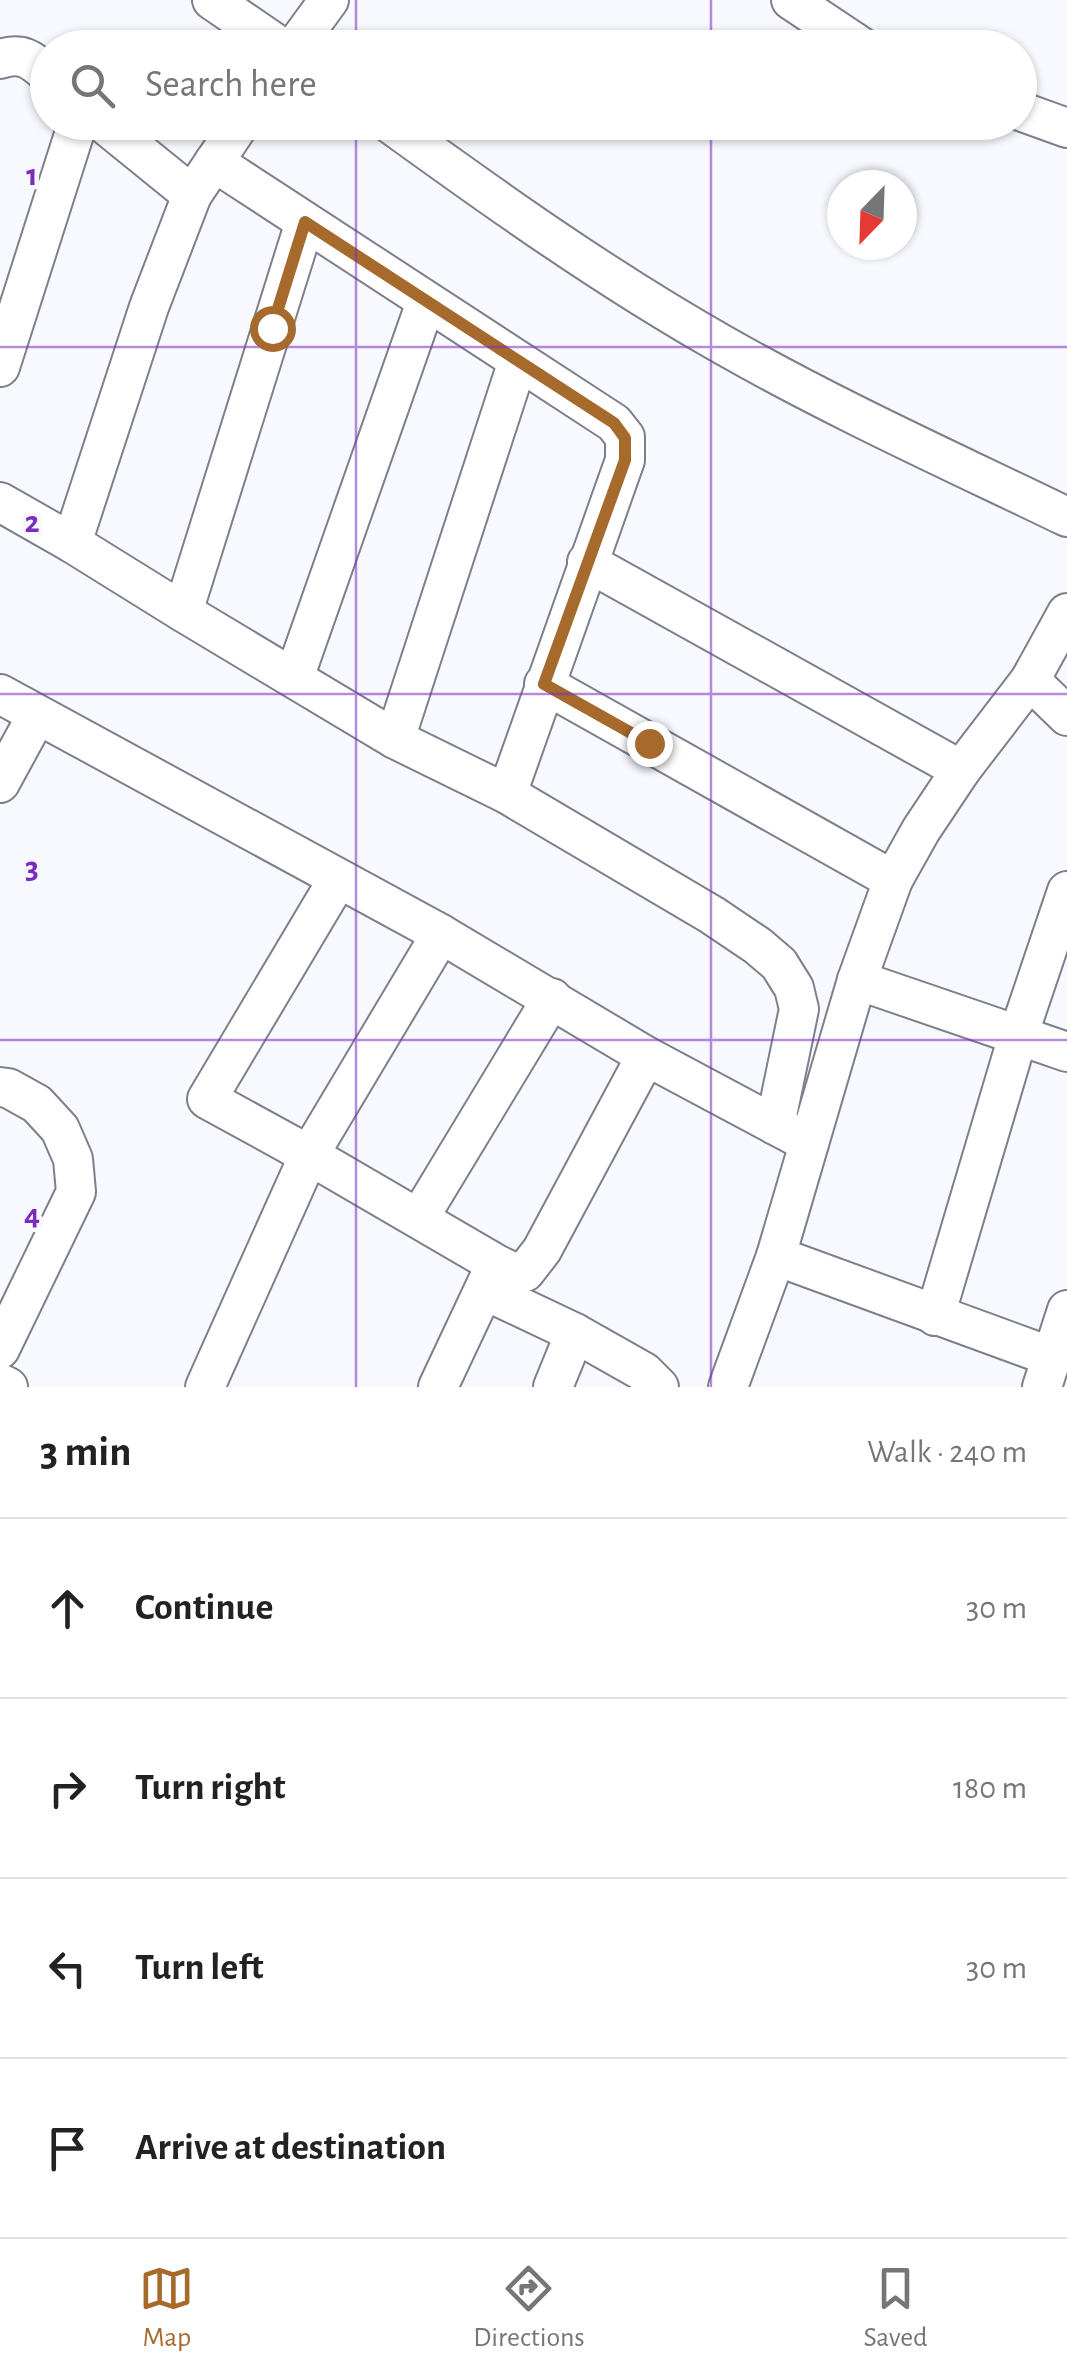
<!DOCTYPE html>
<meta charset="utf-8">
<style>
:root{--surface:#fff;--page:#f6f6f6;--text:#222;--muted:#767676;--line:#e0e0e0;--accent:#a56a2c}
body{margin:0;font-family:"Alegreya Sans",sans-serif;background:var(--page);color:var(--text)}
.compass{position:absolute;left:827px;top:170px;width:90px;height:90px;border-radius:50%;background:var(--surface);box-shadow:0 2px 8px #0004;rotate:203deg}
.stop{position:absolute;width:30px;height:30px;margin:-22px;border:8px solid #a56a2c;border-radius:50%;background:#fff}
.stop.end{background:#a56a2c;border-color:#fff;box-shadow:0 2px 10px #0008}
.list{margin:0;padding:0;list-style:none}
h2{display:flex;justify-content:space-between;align-items:center;height:130px;margin:0;padding:0 40px;font-size:42px}
h2 small{font-size:32px;font-weight:400;color:var(--muted)}
.list li{display:grid;grid-template-columns:65px 1fr auto;gap:30px;align-items:center;box-sizing:border-box;height:180px;padding:0 40px;border-top:2px solid var(--line)}
.list b{display:block;font-size:38px;white-space:nowrap}
.list em{font-size:32px;font-style:normal;color:var(--muted)}
.icon{flex:none;width:55px;height:55px;fill:none;stroke:currentColor;stroke-width:2;stroke-linecap:round;stroke-linejoin:round}
.map{position:relative;flex:none;width:1067px;height:1387px;overflow:hidden}
.search{position:absolute;background:var(--surface);box-shadow:0 2px 8px #0004;left:30px;right:30px;top:30px;height:110px;display:flex;align-items:center;gap:25px;box-sizing:border-box;padding:0 35px;border-radius:55px;color:var(--muted);font-size:38px}
.sheet{height:850px;background:var(--surface)}
nav{display:flex;justify-content:space-around;align-items:center;box-sizing:border-box;height:140px;border-top:2px solid var(--line);background:var(--surface);font-size:28px;color:var(--muted)}
nav a{display:grid;justify-items:center;gap:5px}
nav .on{color:var(--accent)}
.map>svg:first-child{display:block}
</style>
<div class="map">
<svg width="1067" height="1387" viewBox="0 0 1067 1387">
<rect width="100%" height="100%" fill="#f7f9fe"/>
<g fill="none" stroke-linecap="round" stroke-linejoin="round">
<defs>
<g id="minor">
<polyline points="212,0 282,48"/>
<polyline points="791,0 863,48"/>
<polyline points="294,48 329,0"/>
<path d="M0 59C22 52 31 59 48 74"/>
<polyline points="1020,111 1067,128"/>
<polyline points="102,122 192,195"/>
<path d="M388 122C497 201 608 280 725 346 836 409 953 462 1067 517"/>
<polyline points="214,162 614,423 625,437 625,460 507,794"/>
<polyline points="0,367 78,122"/>
<polyline points="0,502 72,543 183,612 395,739 507,794 712,915 758,946 779,964 794,988 799,1009 775,1125"/>
<polyline points="72,543 149,307 192,195 241,122"/>
<polyline points="587,562 961,770"/>
<polyline points="183,612 305,222"/>
<polyline points="294,678 426,302"/>
<polyline points="1030,680 1067,716"/>
<polyline points="544,684 893,880"/>
<polyline points="0,694 441,934 646,1056 809,1143"/>
<polyline points="395,739 518,361"/>
<polyline points="0,783 37,715"/>
<polyline points="338,879 207,1099 309,1155 496,1264 513,1272 525,1272 542,1250 646,1056"/>
<polyline points="857,980 1067,1052"/>
<polyline points="0,1087 8,1088 37,1104 60,1129 73,1159 76,1192 0,1349"/>
<polyline points="419,1218 552,998"/>
<polyline points="776,1256 1052,1357"/>
<polyline points="484,1290 575,1333 644,1372 659,1387"/>
<polyline points="935,1316 1018,1036 1067,891"/>
<polyline points="0,1383 8,1387"/>
<polyline points="205,1387 309,1155 441,934"/>
<polyline points="438,1387 493,1270"/>
<polyline points="553,1387 575,1333"/>
<polyline points="728,1387 776,1256 857,980 893,880 921,830 961,770 1030,680 1067,613"/>
<polyline points="1042,1387 1067,1310"/>
</g>
</defs>
<use href="#minor" stroke="#7d808c" stroke-width="42"/>
<use href="#minor" stroke="#fff" stroke-width="38"/>
</g>
<g fill="none" stroke-linecap="round" stroke-linejoin="round">
<polyline stroke="#a56a2c" stroke-width="12" points="272,328 305,222 614,423 625,438 625,460 544,684 649,743"/>
</g>
<path fill="none" stroke="#7b2cbf" stroke-width="2.5" stroke-opacity="0.55" d="M356 0V48M711 0V48M356 122V1387M711 122V1387M0 347H1067M0 694H1067M0 1040H1067"/>
<g font-size="32" text-anchor="middle" font-weight="bold" fill="#7b2cbf" stroke="#f7f9fe" stroke-width="9" stroke-linejoin="round" paint-order="stroke">
<text x="32" y="185">1</text>
<text x="32" y="532">2</text>
<text x="32" y="878">3</text>
<text x="32" y="1225">4</text>
</g>
</svg>
<svg class="compass" viewBox="-18 -18 36 36"><path d="M0-13l5 13h-10z" fill="#e53935"/><path d="M0 13l5-13h-10z" fill="#767676"/></svg>
<div class="stop" style="left:272px;top:328px"></div>
<div class="stop end" style="left:649px;top:743px"></div>
<div class="search"><svg class="icon" aria-label="search" viewBox="0 0 24 24"><circle cx="10" cy="10" r="6"/><path d="M15 15l6 6"/></svg>Search here</div>
</div>
<section class="sheet">
<h2>3 min<small>Walk · 240 m</small></h2>
<ul class="list">
<li><svg class="icon" aria-label="ahead" viewBox="0 0 24 24"><path d="M12 20V5M6 11l6-6 6 6"/></svg><div><b>Continue</b></div><em>30 m</em></li>
<li><svg class="icon" aria-label="right" viewBox="0 0 24 24"><path d="M7 20v-9h11M14 6l5 5-5 5"/></svg><div><b>Turn right</b></div><em>180 m</em></li>
<li><svg class="icon" aria-label="left" viewBox="0 0 24 24"><path d="M17 20v-9H6M10 6l-5 5 5 5"/></svg><div><b>Turn left</b></div><em>30 m</em></li>
<li><svg class="icon" aria-label="arrive" viewBox="0 0 24 24"><path d="M6 21V4h12l-3 4 3 4H6"/></svg><div><b>Arrive at destination</b></div></li>
</ul>
</section>
<nav>
<a class="on"><svg class="icon" aria-label="map" viewBox="0 0 24 24"><path d="M3 6l6-2 6 2 6-2v14l-6 2-6-2-6 2zM9 4v14M15 6v14"/></svg>Map</a>
<a><svg class="icon" aria-label="directions" viewBox="0 0 24 24"><path d="M12 3l9 9-9 9-9-9zM9 14v-3h6M13 9l2 2-2 2"/></svg>Directions</a>
<a><svg class="icon" aria-label="saved" viewBox="0 0 24 24"><path d="M7 4h10v16l-5-4-5 4z"/></svg>Saved</a>
</nav>
